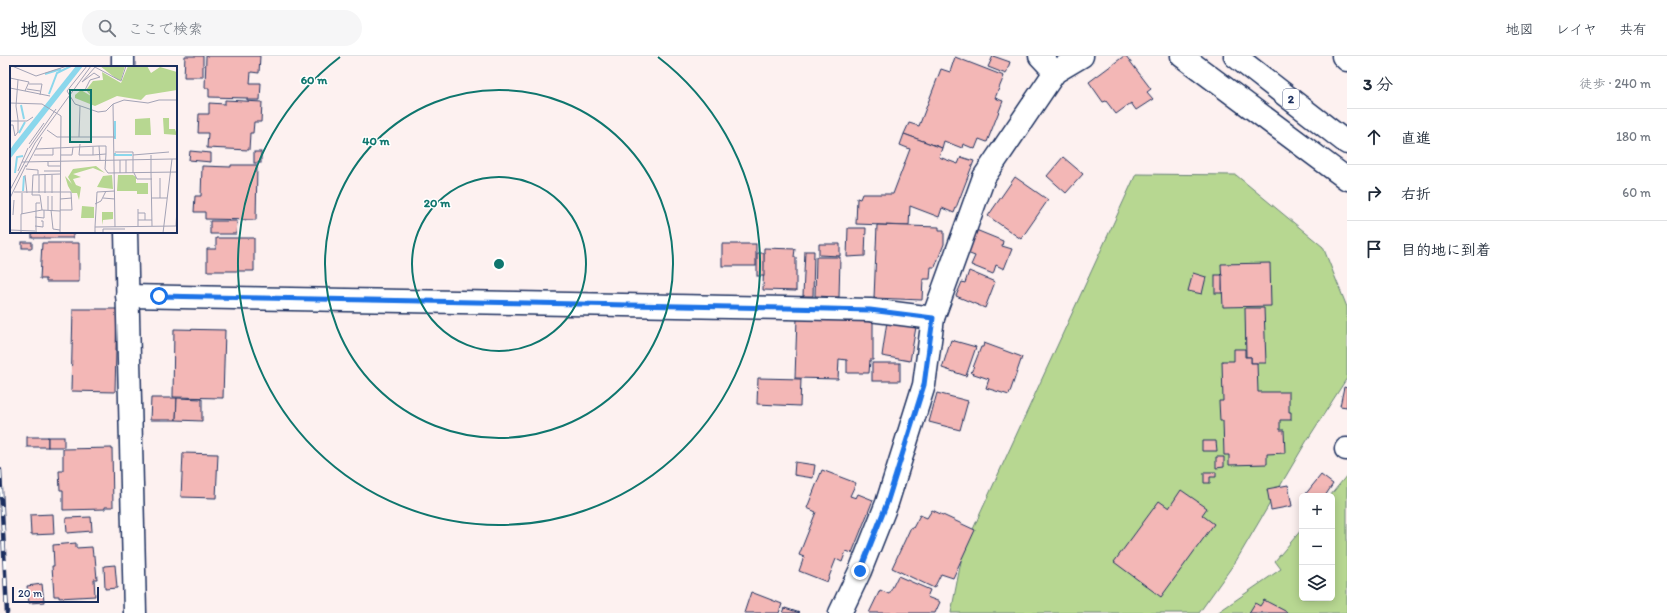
<!DOCTYPE html>
<html lang="ja">
<meta charset="utf-8">
<style>
:root{--surface:#fff;--page:#f6f6f7;--text:#1f2937;--muted:#747a83;--line:#e0e1e3}
body{margin:0;font-family:Itim,"Klee One",sans-serif;background:var(--page);color:var(--text)}
.controls{position:absolute;right:12px;bottom:12px;display:grid;overflow:hidden;border-radius:6px;box-shadow:0 2px 10px #0003}
.controls button{width:36px;height:36px;display:grid;place-items:center;padding:0;border:0;border-bottom:1px solid var(--line);background:var(--surface);color:var(--text);font:20px sans-serif}
.scale{position:absolute;left:12px;bottom:10px;width:87px;box-sizing:border-box;padding-left:4px;border:2px solid #1b2f5e;border-top:0;font-size:11px;line-height:14px;white-space:nowrap;color:#1b2f5e;-webkit-text-stroke:3px #fff;paint-order:stroke}
.stop{position:absolute;width:12px;height:12px;margin:-9px;border:3px solid #1a73e8;border-radius:50%;background:#fff}
.stop.end{background:#1a73e8;border-color:#fff;box-shadow:0 1px 4px #0008}
.list{margin:0;padding:0;list-style:none}
h2{display:flex;justify-content:space-between;align-items:center;height:52px;margin:0;padding:0 16px;font-size:17px}
h2 small{font-size:13px;font-weight:400;color:var(--muted)}
.list li{display:grid;grid-template-columns:26px 1fr auto;gap:12px;align-items:center;box-sizing:border-box;height:56px;padding:0 16px;border-top:1px solid var(--line)}
.list b{display:block;font-size:15px;white-space:nowrap}
.list em{font-size:13px;font-style:normal;color:var(--muted)}
.icon{flex:none;width:22px;height:22px;fill:none;stroke:currentColor;stroke-width:2;stroke-linecap:round;stroke-linejoin:round}
.map{position:relative;flex:none;width:1347px;height:557px;overflow:hidden}
header{display:flex;align-items:center;gap:24px;box-sizing:border-box;height:56px;padding:0 20px;background:var(--surface);border-bottom:1px solid var(--line)}
header strong{font-size:19px}
nav{display:flex;gap:22px;margin-inline-start:auto;font-size:14px}
.search{width:280px;height:36px;background:var(--page);display:flex;align-items:center;gap:10px;box-sizing:border-box;padding:0 14px;border-radius:22px;color:var(--muted);font-size:15px}
main{display:flex}
aside{flex:1;background:var(--surface)}
.map>svg:first-child{display:block}
</style>
<header>
<strong>地図</strong>
<div class="search"><svg class="icon" aria-label="search" viewBox="0 0 24 24"><circle cx="10" cy="10" r="6"/><path d="M15 15l6 6"/></svg>ここで検索</div>
<nav><a>地図</a><a>レイヤ</a><a>共有</a></nav>
</header>
<main>
<div class="map">
<svg width="1347" height="557" viewBox="0 0 1347 557">
<rect width="100%" height="100%" fill="#fdf1f0"/>
<filter id="ink" filterUnits="userSpaceOnUse"><feTurbulence type="fractalNoise" baseFrequency=".025" numOctaves="2"/><feDisplacementMap in="SourceGraphic" scale="8" xChannelSelector="R" yChannelSelector="G"/><feConvolveMatrix kernelMatrix="1 2 1 2 8 2 1 2 1" color-interpolation-filters="sRGB"/></filter>
<g filter="url(#ink)">
<g fill="#b7d791" stroke="#698378">
<polygon points="1136,118 1236,119 1323,191 1347,251 1347,322 1306,386 1236,505 1199,557 951,557 963,495"/>
<polygon points="1347,419 1347,557 1217,557 1281,513 1275,505 1302,473 1302,542 1332,542 1332,440 1330,440"/>
</g>
<g fill="#f3b7b6" stroke="#1b2f5e">
<polygon points="185,0 203,0 203,21 184,21"/>
<polygon points="206,0 260,0 259,17 251,16 250,27 261,27 260,44 247,44 247,42 209,41 209,32 205,32"/>
<polygon points="993,0 1010,6 1006,18 988,11"/>
<polygon points="1124,0 1126,0 1151,33 1147,36 1153,43 1136,54 1131,47 1116,58 1106,45 1103,46 1089,26"/>
<polygon points="955,1 1004,20 995,42 1003,45 987,86 979,83 975,93 963,88 962,92 944,85 942,92 904,78 909,67 919,70 941,13 950,16"/>
<polygon points="225,44 262,46 261,66 254,66 253,77 250,77 249,94 207,92 208,77 198,77 199,58 209,58 209,47 225,48"/>
<polygon points="904,78 942,92 939,101 958,108 961,101 974,105 954,157 942,152 939,161 910,150 909,170 856,168 857,142 860,143 862,138 893,138 910,93 900,89"/>
<polygon points="190,95 211,97 211,106 189,104"/>
<rect x="254" y="96" width="7" height="11"/>
<polygon points="1063,101 1083,118 1066,137 1047,120"/>
<polygon points="231,109 257,109 256,164 205,163 205,156 194,156 195,140 201,140 202,110 231,111"/>
<polygon points="1015,121 1048,144 1021,183 988,160"/>
<polygon points="210,165 237,165 236,178 210,178"/>
<polygon points="877,169 939,171 939,174 944,174 944,188 935,211 931,211 930,223 923,223 922,244 874,242"/>
<polygon points="848,172 866,172 865,200 847,201"/>
<polygon points="976,174 1003,185 1002,190 1012,193 1004,213 996,209 993,218 971,209 975,200 967,197"/>
<rect x="32" y="176" width="41" height="6"/>
<polygon points="216,182 254,182 254,215 207,215 207,193 216,193"/>
<rect x="22" y="186" width="10" height="6"/>
<polygon points="42,187 79,187 79,226 46,226 46,223 40,223"/>
<rect x="722" y="188" width="34" height="22"/>
<polygon points="819,188 840,188 840,200 819,199"/>
<polygon points="764,192 795,193 794,201 796,201 796,235 763,234"/>
<polygon points="805,195 814,195 813,240 803,240"/>
<rect x="757" y="197" width="7" height="23"/>
<polygon points="816,201 840,201 839,241 815,240"/>
<polygon points="1270,207 1271,250 1223,251 1221,208"/>
<polygon points="969,215 995,226 985,252 956,240 962,226 965,227"/>
<polygon points="1193,217 1206,221 1202,238 1188,235"/>
<rect x="1215" y="219" width="7" height="18"/>
<polygon points="1245,252 1264,252 1266,307 1251,307 1251,301 1246,301"/>
<polygon points="73,253 117,253 115,336 71,335"/>
<polygon points="797,262 873,266 873,304 870,304 869,317 847,317 847,304 839,303 838,323 795,322"/>
<polygon points="887,265 916,271 910,305 882,300"/>
<polygon points="174,273 225,274 223,342 173,341"/>
<polygon points="951,284 976,291 966,320 942,312"/>
<polygon points="984,287 1022,301 1009,339 986,332 989,323 971,317 981,291 983,291"/>
<polygon points="1234,293 1245,293 1245,301 1251,301 1251,307 1257,307 1258,336 1289,336 1289,356 1291,356 1291,364 1280,364 1280,374 1284,374 1285,397 1267,398 1267,408 1229,409 1229,399 1224,399 1223,365 1220,365 1219,345 1223,345 1222,305 1234,305"/>
<rect x="872" y="307" width="28" height="18"/>
<polygon points="758,322 801,323 800,350 757,348"/>
<polygon points="1344,331 1347,332 1347,351 1340,350"/>
<polygon points="937,337 968,345 960,374 929,366"/>
<polygon points="151,342 177,342 176,364 150,364"/>
<polygon points="177,342 202,343 202,365 176,364"/>
<rect x="27" y="381" width="21" height="10"/>
<rect x="48" y="381" width="16" height="10"/>
<polygon points="1202,385 1216,385 1217,395 1202,395"/>
<polygon points="112,392 113,451 105,451 105,453 63,454 63,434 60,434 59,415 63,415 63,393"/>
<polygon points="183,397 218,398 216,442 181,441"/>
<polygon points="1216,401 1224,401 1224,411 1216,412"/>
<polygon points="795,406 815,409 813,422 794,419"/>
<polygon points="822,414 856,427 850,440 856,442 858,438 873,444 852,497 846,495 842,506 836,503 827,526 799,515 804,501 799,499 816,456 807,452"/>
<polygon points="1204,416 1216,416 1216,421 1210,421 1210,427 1204,427"/>
<polygon points="1321,419 1333,428 1325,440 1304,440"/>
<polygon points="1288,429 1292,450 1271,454 1267,433"/>
<polygon points="1181,434 1207,452 1202,459 1214,468 1161,541 1114,506 1159,445 1169,452"/>
<polygon points="932,454 975,474 953,522 941,518 934,532 892,512 911,471 913,472 920,459 927,462"/>
<polygon points="53,458 54,478 31,479 30,459"/>
<polygon points="91,461 92,475 67,477 66,462"/>
<polygon points="76,487 76,492 92,491 93,500 95,500 97,523 94,523 95,540 59,542 59,540 54,540 52,510 54,510 53,489"/>
<polygon points="115,509 117,532 105,533 104,510"/>
<polygon points="898,520 930,534 927,541 940,546 935,557 869,557 880,534 889,538"/>
<polygon points="42,528 44,546 29,547 27,530"/>
<polygon points="751,536 782,548 779,557 744,557"/>
<polygon points="1264,544 1287,556 1287,557 1249,557 1255,547 1260,550"/>
<polygon points="785,552 800,557 783,557"/>
</g>
<g fill="none" stroke-linecap="round" stroke-linejoin="round">
<defs>
<g id="minor">
<polyline points="123,0 123,11"/>
<polyline points="1040,0 1055,16"/>
<polyline points="126,176 135,557"/>
<polyline points="127,240 787,252 870,254 933,262"/>
<polyline points="1346,393 1347,393"/>
<polyline points="840,557 860,515 887,447 924,329 933,262 984,121 1055,16 1082,0"/>
</g>
<g id="highway">
<polyline points="1182,0 1347,123"/>
<polyline points="1235,0 1347,87"/>
<polyline points="1343,0 1347,4"/>
</g>
</defs>
<use href="#minor" stroke="#1b2f5e" stroke-width="25"/>
<use href="#highway" stroke="#1b2f5e" stroke-width="25"/>
<use href="#minor" stroke="#fff" stroke-width="22"/>
<use href="#highway" stroke="#fff" stroke-width="22"/>
<defs>
<polyline id="rail" points="0,414 7,557"/>
</defs>
<use href="#rail" stroke="#1b2f5e" stroke-width="4.5"/>
<use href="#rail" stroke="#fff" stroke-width="3" stroke-dasharray="9" stroke-linecap="butt"/>
</g>
</g>
<g fill="none" stroke-linecap="round" stroke-linejoin="round" filter="url(#ink)">
<polyline stroke="#1a73e8" stroke-width="5" points="159,240 787,252 870,254 933,262 924,329 887,447 860,515"/>
</g>
<g fill="none" stroke="#0f766e" stroke-width="2">
<circle cx="499" cy="208" r="87"/>
<circle cx="499" cy="208" r="174"/>
<path d="M658 1A261 261 0 1 1 340 1"/>
</g>
<g text-anchor="middle" dominant-baseline="central" stroke-width="3" stroke-linejoin="round" paint-order="stroke">
<rect fill="#fff" stroke="#5f6d8e" stroke-width="1" x="1283" y="33" width="16" height="20" rx="3"/>
<g font-size="12" font-weight="bold" fill="#1b2f5e">
<text x="1291" y="43">2</text>
</g>
</g>
<g transform="translate(10 10)">
<rect width="167" height="167" fill="#fdf1f0"/>
<path d="M90 0H115L111 14H108ZM118 0H137L141 7 150 1 167 6V24L136 29 131 34 107 30 85 40 65 32V29L71 24 81 30 76 24 83 15 93 14 92 6 111 17ZM140 52 141 69H125V53ZM153 52H159V63H165L167 69 154 68ZM86 100 95 107 83 102 63 108 71 111 63 113 66 119 71 121 69 134 67 127H62L58 120 55 110 62 118 58 111 63 103ZM102 109 103 123 87 121 93 110ZM123 109 126 111V117H138V128H127V125H107L108 109ZM72 140 84 141V152H71ZM92 146H103V153L93 154 92 159Z" fill="#b7d791"/>
<path d="M66 0H73L0 93V84L4 78Z" fill="#8bd7ec"/>
<path fill="none" stroke="#8bd7ec" stroke-width="2" d="M35 8 51 3M39 28 47 7 61 0M11 39 14 53M105 55V73M9 67 15 56M105 87V89H122M5 107 7 91 13 90M13 125 14 110"/>
<path fill="none" stroke="#a3a3b6" stroke-width="1" d="M2 0 26 10 57 0M77 0 57 25 65 38 88 46 96 45 103 38 114 34 138 37 149 34H167M83 0 111 15 116 0M0 12 19 16 15 25M19 18H32L30 29M0 22 40 30M17 23 30 25M75 24 80 14 90 11 84 7 72 16 86 0M0 37 32 38 51 50 50 167M103 38 105 161M8 54 6 40 8 14M0 55H17L23 51M0 59H3L5 70 8 66V54M37 64 47 71H105M69 71 70 40M19 78 34 57M70 78 69 89H83M89 80H96V88M83 81V89L96 88 95 103 98 107 167 106M19 82 46 43M26 83 89 80 90 95M105 86H123V107M24 89H43V82M51 89H62L63 81M123 89 159 86M110 94V107M116 94V107M12 96 162 93M38 96V100H50M16 101 32 71M16 103 28 104V108M8 105 18 82M34 105H50M141 106 142 160M141 106V89M124 107 127 113H142M15 109 17 127M0 124 25 77 81 0M4 126H61L62 144H50M12 127V148M29 127V109M35 127V109M42 127V109M0 132 16 99M93 132 105 133M142 132H157M150 132V112M50 133 62 132M85 138 91 135 96 125M128 143V160M32 144 30 129H22L23 109 50 108M38 144V130M41 144 43 163 50 164M42 145V130M128 147H135V154M3 149 4 134M25 151 34 152V144M128 154H142M25 160 33 161V155H31M85 161 87 126 105 125M0 164 25 165M11 167V148L32 144 50 145M26 167V137H30M85 167V161L166 160 167 141M93 167V163H115M153 167 162 93H167"/>
<path fill="#0f766e" fill-opacity="0.15" stroke="#0f766e" stroke-width="2" d="M60 24H81V76H60Z"/>
<rect width="167" height="167" fill="none" stroke="#1b2f5e" stroke-width="2"/>
</g>
<circle cx="499" cy="208" r="6" fill="#0f766e" stroke="#fff" stroke-width="2"/>
<g font-size="12" text-anchor="middle" font-weight="bold" fill="#0f766e" stroke="#fff" stroke-width="3" stroke-linejoin="round" paint-order="stroke">
<text x="314" y="28">60 m</text>
<text x="376" y="89">40 m</text>
<text x="437" y="151">20 m</text>
</g>
</svg>
<div class="controls">
<button>+</button>
<button>−</button>
<button><svg class="icon" aria-label="layers" viewBox="0 0 24 24"><path d="M12 4l9 5-9 5-9-5zM3 14l9 5 9-5"/></svg></button>
</div>
<div class="scale">20 m</div>
<div class="stop" style="left:159px;top:240px"></div>
<div class="stop end" style="left:860px;top:515px"></div>
</div>
<aside>
<h2>3 分<small>徒歩 · 240 m</small></h2>
<ul class="list">
<li><svg class="icon" aria-label="ahead" viewBox="0 0 24 24"><path d="M12 20V5M6 11l6-6 6 6"/></svg><div><b>直進</b></div><em>180 m</em></li>
<li><svg class="icon" aria-label="right" viewBox="0 0 24 24"><path d="M7 20v-9h11M14 6l5 5-5 5"/></svg><div><b>右折</b></div><em>60 m</em></li>
<li><svg class="icon" aria-label="arrive" viewBox="0 0 24 24"><path d="M6 21V4h12l-3 4 3 4H6"/></svg><div><b>目的地に到着</b></div></li>
</ul>
</aside>
</main>
